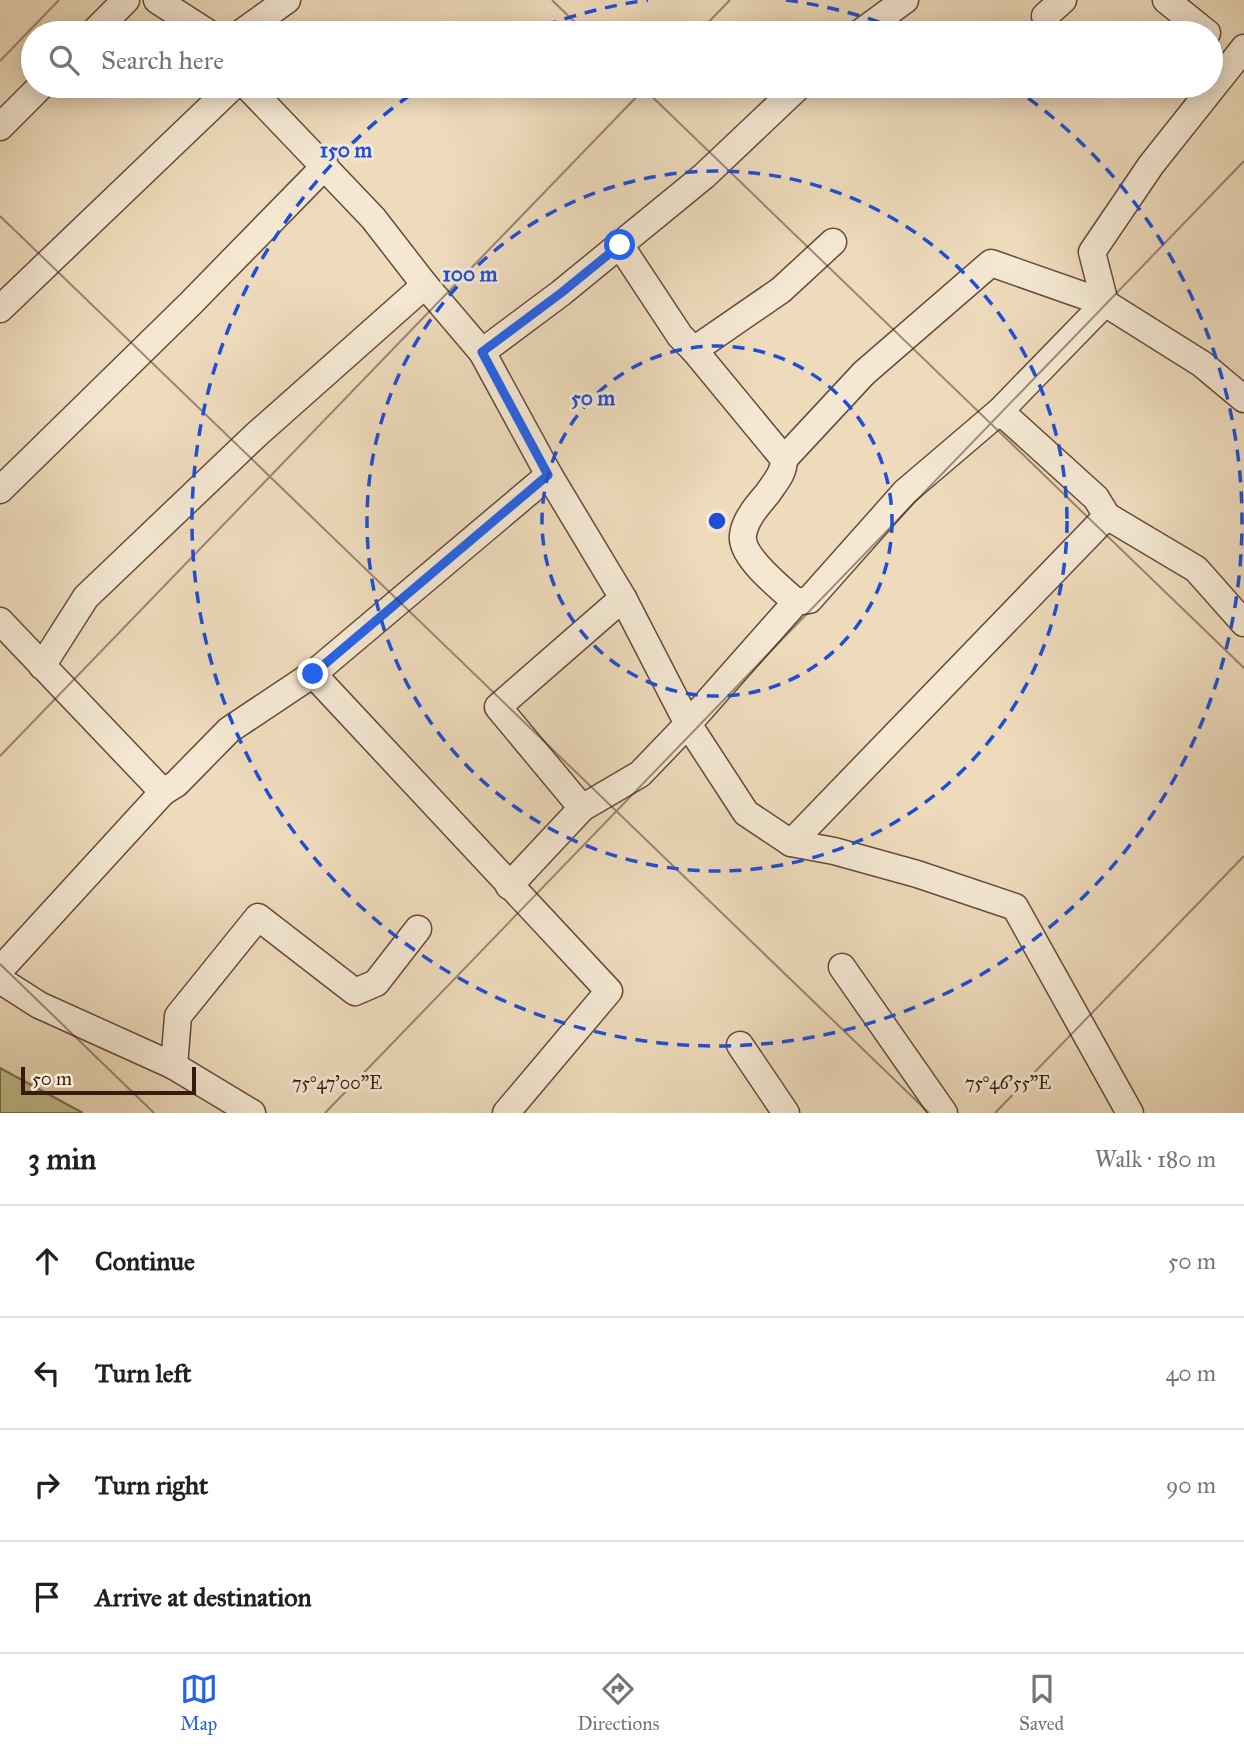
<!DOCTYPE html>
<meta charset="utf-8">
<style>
:root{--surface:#fff;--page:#f2f2f2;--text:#202124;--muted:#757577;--line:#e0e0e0;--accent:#2563eb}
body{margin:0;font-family:"IM FELL Great Primer",serif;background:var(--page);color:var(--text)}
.scale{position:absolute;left:21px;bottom:18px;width:175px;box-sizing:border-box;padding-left:7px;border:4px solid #381b0f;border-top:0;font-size:19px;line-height:24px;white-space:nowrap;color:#381b0f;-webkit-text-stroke:5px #f4e8d3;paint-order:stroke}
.stop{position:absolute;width:21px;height:21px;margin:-16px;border:5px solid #2563eb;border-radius:50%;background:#fff}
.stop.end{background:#2563eb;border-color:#fff;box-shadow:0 2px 7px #0008}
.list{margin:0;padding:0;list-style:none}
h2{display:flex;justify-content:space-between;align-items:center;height:91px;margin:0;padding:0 28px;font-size:30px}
h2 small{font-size:23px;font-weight:400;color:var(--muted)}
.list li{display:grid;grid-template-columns:46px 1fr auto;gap:21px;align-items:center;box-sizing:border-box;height:112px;padding:0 28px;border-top:2px solid var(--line)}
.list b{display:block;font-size:26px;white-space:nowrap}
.list em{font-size:23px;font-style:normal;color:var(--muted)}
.icon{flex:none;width:38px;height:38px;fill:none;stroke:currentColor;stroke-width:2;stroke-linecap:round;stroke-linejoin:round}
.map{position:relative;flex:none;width:1244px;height:1113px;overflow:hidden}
.search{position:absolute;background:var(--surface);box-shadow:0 4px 18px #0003;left:21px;right:21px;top:21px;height:77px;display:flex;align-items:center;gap:18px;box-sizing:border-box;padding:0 24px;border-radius:38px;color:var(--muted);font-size:26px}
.sheet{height:539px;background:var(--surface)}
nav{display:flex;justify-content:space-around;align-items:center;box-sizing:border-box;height:98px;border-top:2px solid var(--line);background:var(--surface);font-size:19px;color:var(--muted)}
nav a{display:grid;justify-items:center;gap:4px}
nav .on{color:var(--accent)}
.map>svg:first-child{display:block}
</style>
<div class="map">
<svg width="1244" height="1113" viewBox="0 0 1244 1113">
<rect width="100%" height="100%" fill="#eedbbc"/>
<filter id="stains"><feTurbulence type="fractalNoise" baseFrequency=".00286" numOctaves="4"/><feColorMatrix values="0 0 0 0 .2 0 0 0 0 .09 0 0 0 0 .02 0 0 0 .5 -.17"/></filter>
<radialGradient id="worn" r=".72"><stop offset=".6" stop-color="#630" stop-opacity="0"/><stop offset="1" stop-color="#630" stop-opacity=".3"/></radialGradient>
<polygon fill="#bfbe8c" stroke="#7c6c4e" stroke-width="2" points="0,1068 83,1113 0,1113"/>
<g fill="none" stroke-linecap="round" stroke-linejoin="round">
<defs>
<g id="street">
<polyline points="157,0 208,33"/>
<polyline points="1166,0 1207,33"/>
<polyline points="1045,16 1063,0"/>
<polyline points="93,33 126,0"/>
<polyline points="241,33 287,0"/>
<polyline points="860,33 905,0"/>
<polyline points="1244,48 1151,165 1092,252 1105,303 1202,364 1244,399"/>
<polyline points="247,86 373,218 425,285 482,352 549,475 623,598 688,724 746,813 791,843 834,851 917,874 1015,907 1130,1113"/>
<polyline points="0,127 41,86"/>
<path d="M620 245 680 336 694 350 784 459C784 473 776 481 768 493 758 505 745 519 743 535 740 557 781 588 796 602"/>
<polyline points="0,309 233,86"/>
<polyline points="694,350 781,290 833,242"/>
<polyline points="482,352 561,293 704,176 799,86"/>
<polyline points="1000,411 1096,498 1107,516 1196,569 1244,623"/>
<polyline points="0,490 190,304 325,166"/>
<polyline points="0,621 163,792"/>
<polyline points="42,666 86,597 256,435 425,285"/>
<polyline points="313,674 609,991 506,1113"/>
<polyline points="582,808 498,707 623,598"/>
<polyline points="791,843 1107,516"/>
<polyline points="509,886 582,808 640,774 688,724 796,602 809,600 905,492 1000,411 1105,303 991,263 864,373 784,459"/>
<polyline points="842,967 944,1113"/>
<polyline points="0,970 163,792 176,784 229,730 313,674 549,475"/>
<polyline points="0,980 39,1005 174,1066 252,1113"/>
<polyline points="740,1045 786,1113"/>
<polyline points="174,1066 178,1016 258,917 355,992 376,983 418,929"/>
</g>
</defs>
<use href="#street" stroke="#664b3a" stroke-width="29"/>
<use href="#street" stroke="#f4e8d3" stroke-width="26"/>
</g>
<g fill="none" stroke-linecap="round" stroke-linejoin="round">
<polyline stroke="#2563eb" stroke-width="9" points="313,674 548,475 482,352 561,293 620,245"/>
</g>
<path fill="none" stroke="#381b0f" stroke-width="2" stroke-opacity="0.45" d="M552 0 586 33M698 33 730 0M0 61 59 0M641 86 1244 668M0 216 929 1113M0 756 647 86M0 964 154 1113M325 1113 1244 161M995 1113 1244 856"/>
<g fill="none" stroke="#1d4ed8" stroke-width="3.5" stroke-dasharray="12 9">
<circle cx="717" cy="521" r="175"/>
<circle cx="717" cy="521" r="350"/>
<path d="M525 33A525 525 0 0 1 648 0M786 0A525 525 0 0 1 909 33M1011 86A525 525 0 1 1 423 86"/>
</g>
<g font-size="18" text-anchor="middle" fill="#381b0f" stroke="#f4e8d3" stroke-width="6" stroke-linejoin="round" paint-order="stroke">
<text x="337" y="1089">75°47'00"E</text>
<text x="1008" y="1089">75°46'55"E</text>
</g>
<circle cx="717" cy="521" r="10" fill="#1d4ed8" stroke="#f4e8d3" stroke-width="3.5"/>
<g font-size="21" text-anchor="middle" font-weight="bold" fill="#1d4ed8" stroke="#f4e8d3" stroke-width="6" stroke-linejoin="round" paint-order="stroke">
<text x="346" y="157">150 m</text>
<text x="470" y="281">100 m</text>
<text x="593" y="405">50 m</text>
</g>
<rect width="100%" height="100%" filter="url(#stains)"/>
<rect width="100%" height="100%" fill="url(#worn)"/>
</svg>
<div class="scale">50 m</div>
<div class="stop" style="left:620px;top:245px"></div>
<div class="stop end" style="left:313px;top:674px"></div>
<div class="search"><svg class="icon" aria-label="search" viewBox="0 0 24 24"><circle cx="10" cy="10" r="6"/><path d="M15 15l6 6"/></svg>Search here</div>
</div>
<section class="sheet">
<h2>3 min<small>Walk · 180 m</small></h2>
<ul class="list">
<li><svg class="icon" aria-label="ahead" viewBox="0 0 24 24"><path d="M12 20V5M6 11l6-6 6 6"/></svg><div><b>Continue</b></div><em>50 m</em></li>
<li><svg class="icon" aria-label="left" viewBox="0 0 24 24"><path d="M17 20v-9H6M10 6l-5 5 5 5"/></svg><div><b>Turn left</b></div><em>40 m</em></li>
<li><svg class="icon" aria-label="right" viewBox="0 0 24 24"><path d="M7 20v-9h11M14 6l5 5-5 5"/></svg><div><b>Turn right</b></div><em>90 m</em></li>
<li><svg class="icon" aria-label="arrive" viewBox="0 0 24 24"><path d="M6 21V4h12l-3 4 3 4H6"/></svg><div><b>Arrive at destination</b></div></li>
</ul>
</section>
<nav>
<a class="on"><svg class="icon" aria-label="map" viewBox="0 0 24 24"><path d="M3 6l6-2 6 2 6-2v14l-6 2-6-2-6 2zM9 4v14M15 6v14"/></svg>Map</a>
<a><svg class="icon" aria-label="directions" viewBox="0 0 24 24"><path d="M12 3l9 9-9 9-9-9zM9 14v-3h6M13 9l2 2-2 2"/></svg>Directions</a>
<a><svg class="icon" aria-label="saved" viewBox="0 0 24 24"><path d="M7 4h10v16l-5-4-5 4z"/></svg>Saved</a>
</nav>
